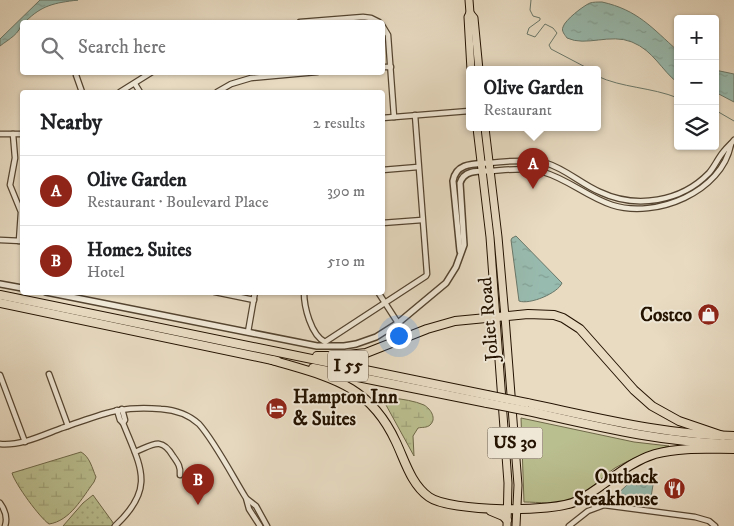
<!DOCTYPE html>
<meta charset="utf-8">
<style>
:root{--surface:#fff;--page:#f6f6f6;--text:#202124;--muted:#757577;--line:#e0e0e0;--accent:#8f2418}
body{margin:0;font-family:"IM FELL DW Pica",serif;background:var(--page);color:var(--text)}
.controls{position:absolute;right:15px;top:15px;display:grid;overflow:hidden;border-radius:5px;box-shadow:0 1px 4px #0004}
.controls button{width:45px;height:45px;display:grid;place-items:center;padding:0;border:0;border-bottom:1px solid var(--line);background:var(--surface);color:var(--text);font:25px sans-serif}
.you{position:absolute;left:398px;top:335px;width:18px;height:18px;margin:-12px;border:4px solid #fff;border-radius:50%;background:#1a73e8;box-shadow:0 0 0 8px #1a73e833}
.badge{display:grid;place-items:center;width:32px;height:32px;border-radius:50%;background:var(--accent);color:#fff;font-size:16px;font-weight:700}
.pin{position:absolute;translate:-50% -41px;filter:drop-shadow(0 1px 2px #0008)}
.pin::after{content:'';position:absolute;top:26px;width:18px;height:15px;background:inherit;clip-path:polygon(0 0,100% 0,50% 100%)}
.popup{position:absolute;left:466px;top:66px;width:135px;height:65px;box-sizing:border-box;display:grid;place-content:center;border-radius:5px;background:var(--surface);filter:drop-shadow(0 1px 4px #0005);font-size:16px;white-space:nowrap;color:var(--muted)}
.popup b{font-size:19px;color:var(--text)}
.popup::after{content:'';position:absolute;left:50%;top:100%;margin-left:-10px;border:10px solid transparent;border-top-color:var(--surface)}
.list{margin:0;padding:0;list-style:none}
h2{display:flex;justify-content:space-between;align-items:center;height:65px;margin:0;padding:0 20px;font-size:21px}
h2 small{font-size:16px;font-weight:400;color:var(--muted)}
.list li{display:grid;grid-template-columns:32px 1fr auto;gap:15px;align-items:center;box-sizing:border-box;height:70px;padding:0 20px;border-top:1px solid var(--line)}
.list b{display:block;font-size:19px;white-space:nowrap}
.list p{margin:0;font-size:16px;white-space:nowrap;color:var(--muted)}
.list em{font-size:16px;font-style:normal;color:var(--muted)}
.icon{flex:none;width:28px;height:28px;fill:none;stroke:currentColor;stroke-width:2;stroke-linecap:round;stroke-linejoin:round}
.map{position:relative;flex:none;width:734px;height:526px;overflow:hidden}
.search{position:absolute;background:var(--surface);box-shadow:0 1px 4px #0004;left:20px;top:20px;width:365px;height:55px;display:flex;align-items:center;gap:12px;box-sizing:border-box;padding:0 18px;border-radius:5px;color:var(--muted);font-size:19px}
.panel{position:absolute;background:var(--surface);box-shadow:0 1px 4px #0004;left:20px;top:90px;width:365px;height:205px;border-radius:5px}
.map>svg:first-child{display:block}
</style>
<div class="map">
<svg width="734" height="526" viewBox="0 0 734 526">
<defs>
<pattern id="wetland-marsh" width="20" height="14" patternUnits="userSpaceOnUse" patternTransform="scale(1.25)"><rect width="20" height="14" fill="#babf90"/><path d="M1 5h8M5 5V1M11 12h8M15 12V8" fill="none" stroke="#a0a37a"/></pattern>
<pattern id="park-dots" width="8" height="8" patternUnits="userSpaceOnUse" patternTransform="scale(1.25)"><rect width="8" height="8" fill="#babf90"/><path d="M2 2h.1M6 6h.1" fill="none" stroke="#a0a37a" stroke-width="1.8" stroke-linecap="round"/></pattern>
<pattern id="water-ripples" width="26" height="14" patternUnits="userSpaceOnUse" patternTransform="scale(1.25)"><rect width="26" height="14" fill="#98bbaf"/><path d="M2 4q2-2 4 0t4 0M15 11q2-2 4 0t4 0" fill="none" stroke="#83a095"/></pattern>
</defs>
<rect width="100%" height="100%" fill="#e8dbc2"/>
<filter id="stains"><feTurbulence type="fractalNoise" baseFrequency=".004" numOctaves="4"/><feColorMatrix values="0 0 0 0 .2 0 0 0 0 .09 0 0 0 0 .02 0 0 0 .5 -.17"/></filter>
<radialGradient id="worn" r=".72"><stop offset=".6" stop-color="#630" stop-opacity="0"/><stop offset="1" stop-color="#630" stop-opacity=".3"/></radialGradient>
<path fill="#babf90" stroke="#6e6848" d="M521 418 634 442 669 446C650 452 632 458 615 468 600 478 588 494 570 500 556 505 539 502 524 502Z"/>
<g fill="url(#wetland-marsh)" stroke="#6e6848">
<path d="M392 398C402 399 415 401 424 405 431 409 437 419 430 425 427 428 422 427 418 428L413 436 414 456 386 405 387 401Z"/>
<path d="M81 452C90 457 92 468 96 477L94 482C82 498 70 521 49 524 40 518 15 484 12 473Z"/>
</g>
<polygon fill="url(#park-dots)" stroke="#6e6848" points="93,495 114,524 111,526 63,526 83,503"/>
<g fill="url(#water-ripples)" stroke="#697769">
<path d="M40 0H78C54 3 42 5 25 22H22C20 34 9 39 0 46V39Z"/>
<path d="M602 2C638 10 652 28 678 51V83C661 70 654 51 632 42 610 33 586 47 567 38 565 35 561 31 563 27 565 20 583 6 590 3 593 2 598 2 602 2Z"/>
<polygon points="715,70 734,74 734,102 715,92"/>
<path d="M516 236 562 283C558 293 530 305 519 301L511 240 512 238Z"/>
<polygon points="652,472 655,473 650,503 613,498 627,485"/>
</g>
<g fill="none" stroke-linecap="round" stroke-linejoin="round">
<g stroke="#697769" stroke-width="1">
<polyline points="531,0 530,10 533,16 540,18 540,20 529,28 527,34 535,37 545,24 553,28 557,33 549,45 551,49 591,70"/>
<path d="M597 76C622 88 651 87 678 98"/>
<polyline points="715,110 734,121"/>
</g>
<defs>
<g id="minor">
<polyline points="300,22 363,17 371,18 379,22"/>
<polyline points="382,25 388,35 394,117"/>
<polyline points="382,67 391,67"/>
<polyline points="76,75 82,92"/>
<polyline points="135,84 140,92"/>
<polyline points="120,92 152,72"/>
<polyline points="217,92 231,84 251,78 317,72"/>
<polyline points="382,118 469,111"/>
<polyline points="0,134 22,134"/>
<polyline points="13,134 15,158 10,185 21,212 19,241"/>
<path d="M489 163C507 161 528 159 546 163 566 169 581 184 600 192 636 209 681 202 709 173 715 166 718 158 724 151 727 147 731 144 734 140"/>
<polyline points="382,170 418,167"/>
<path d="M490 171C507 170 527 167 543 172 568 179 587 197 612 205 656 219 722 192 731 144"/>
<polyline points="382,223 422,220"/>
<polyline points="0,240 22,241"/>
<polyline points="215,292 254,300"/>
<path d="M304 292C304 307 311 335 325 342L426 276 427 274 415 115"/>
<polyline points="378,292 398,323"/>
<polyline points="248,332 255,292"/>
<polyline points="49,374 68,426"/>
<polyline points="0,375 25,442"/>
<polyline points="122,409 125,420 123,423"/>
<path d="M0 444C21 446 43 435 62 428 101 415 119 405 161 409 176 410 188 414 199 424 215 442 233 477 246 498L249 509 260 526"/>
<path d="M135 452C153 445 161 436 173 456 178 463 181 467 180 475"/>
<polyline points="247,499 256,506 267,526"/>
<path d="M0 503C5 510 8 517 5 526"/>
<path d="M115 526C156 488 141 468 123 423L120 420 117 410"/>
<polyline points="569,526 588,511 604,505 695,517 709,521 715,526"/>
</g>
<g id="tertiary">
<path d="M460 251 453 181C456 163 473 164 489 163"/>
<polyline points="0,284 22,288"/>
<path d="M46 292 317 346H344L356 344 376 337 398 323 446 283 456 267 464 245 460 183C464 170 478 171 490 171"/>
</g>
<g id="primary">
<polyline points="469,0 470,13 468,17 471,70"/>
<polyline points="470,13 474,18 479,70"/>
<polyline points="477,128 490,237 508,483 507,526"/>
<polyline points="485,128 498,237 505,317 518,485 516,526"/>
</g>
<g id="motorway">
<polyline points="0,295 487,395"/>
<polyline points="0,303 277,361"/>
<polyline points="317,356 338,356 366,353 427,329 455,321 528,314 554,315 563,318 580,329 634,390 652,406 679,421 723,436"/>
<path d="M272 360C328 377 369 383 396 442 405 461 411 484 429 497 450 512 554 513 577 501 605 487 623 464 655 454 680 447 708 449 734 449"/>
<polyline points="313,368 487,403"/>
<path d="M527 403C595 417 664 435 734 436"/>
<path d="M528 411C595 426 663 443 733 444"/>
<polyline points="491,511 503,516 507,520"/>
</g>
</defs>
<use href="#minor" stroke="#544430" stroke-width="7"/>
<use href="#tertiary" stroke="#544430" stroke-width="8"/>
<use href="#primary" stroke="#231200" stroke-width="9"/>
<use href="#motorway" stroke="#231200" stroke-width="10"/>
<use href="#minor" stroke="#f0e8d7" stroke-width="4.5"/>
<use href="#tertiary" stroke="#f0e8d7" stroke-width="5"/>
<use href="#primary" stroke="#e8dbc2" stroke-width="7"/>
<use href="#motorway" stroke="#e8dbc2" stroke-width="8"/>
<defs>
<g id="motorway-bridge">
<polyline points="487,395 527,403"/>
<polyline points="487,403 528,411"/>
</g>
</defs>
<use href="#motorway-bridge" stroke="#231200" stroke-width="10" stroke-linecap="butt"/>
<use href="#motorway-bridge" stroke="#e8dbc2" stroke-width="8"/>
</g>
<defs>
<symbol id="shop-disc" viewBox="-11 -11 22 22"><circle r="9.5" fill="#8f2418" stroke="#f0e8d7"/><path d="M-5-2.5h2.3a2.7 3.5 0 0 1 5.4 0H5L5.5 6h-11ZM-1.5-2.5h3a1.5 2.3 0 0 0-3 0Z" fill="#fff"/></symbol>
<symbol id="hotel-disc" viewBox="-11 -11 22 22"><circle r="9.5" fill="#8f2418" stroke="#f0e8d7"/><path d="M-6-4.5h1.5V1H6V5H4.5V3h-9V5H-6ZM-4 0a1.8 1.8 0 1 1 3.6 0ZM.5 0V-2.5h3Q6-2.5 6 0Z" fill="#fff"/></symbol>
<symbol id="restaurant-disc" viewBox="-11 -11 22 22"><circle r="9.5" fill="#8f2418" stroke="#f0e8d7"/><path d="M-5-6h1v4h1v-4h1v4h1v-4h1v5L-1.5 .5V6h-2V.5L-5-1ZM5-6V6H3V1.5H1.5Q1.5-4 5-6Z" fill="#fff"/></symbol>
</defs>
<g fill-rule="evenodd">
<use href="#shop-disc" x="696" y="302" width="25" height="25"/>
<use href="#hotel-disc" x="264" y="396" width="25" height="25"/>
<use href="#restaurant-disc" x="662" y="476" width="25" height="25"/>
</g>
<g text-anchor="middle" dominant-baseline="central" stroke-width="4" stroke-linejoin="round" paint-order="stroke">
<g fill="#f0e8d7" stroke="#605240" stroke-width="1">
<rect x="328" y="350.5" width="40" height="31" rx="4"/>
<rect x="487.5" y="427.5" width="55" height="31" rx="4"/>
</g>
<g font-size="18" font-weight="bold" fill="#231200">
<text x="348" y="366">I 55</text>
<text x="515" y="443">US 30</text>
</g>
<g font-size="19" font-weight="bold" fill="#231200" stroke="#f0e8d7" text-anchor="end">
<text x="692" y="315">Costco</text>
<text x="293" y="397" text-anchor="start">Hampton Inn<tspan x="293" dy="22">&amp; Suites</tspan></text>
<text x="658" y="477">Outback<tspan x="658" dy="22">Steakhouse</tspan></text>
</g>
<g font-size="19" fill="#231200" stroke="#f0e8d7">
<text transform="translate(489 319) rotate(-95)">Joliet Road</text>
</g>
</g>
<rect width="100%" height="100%" filter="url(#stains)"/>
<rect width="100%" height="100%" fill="url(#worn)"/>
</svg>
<div class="controls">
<button>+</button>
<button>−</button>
<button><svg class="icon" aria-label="layers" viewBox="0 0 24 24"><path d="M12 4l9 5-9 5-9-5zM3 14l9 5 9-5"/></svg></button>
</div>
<div class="you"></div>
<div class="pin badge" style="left:533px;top:189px">A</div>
<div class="popup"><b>Olive Garden</b>Restaurant</div>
<div class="pin badge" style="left:198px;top:505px">B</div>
<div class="search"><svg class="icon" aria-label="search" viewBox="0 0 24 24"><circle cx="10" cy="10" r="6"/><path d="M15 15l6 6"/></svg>Search here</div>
<section class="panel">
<h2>Nearby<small>2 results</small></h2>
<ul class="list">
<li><span class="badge">A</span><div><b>Olive Garden</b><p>Restaurant · Boulevard Place</p></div><em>390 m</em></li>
<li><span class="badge">B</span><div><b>Home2 Suites</b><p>Hotel</p></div><em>510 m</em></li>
</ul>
</section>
</div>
